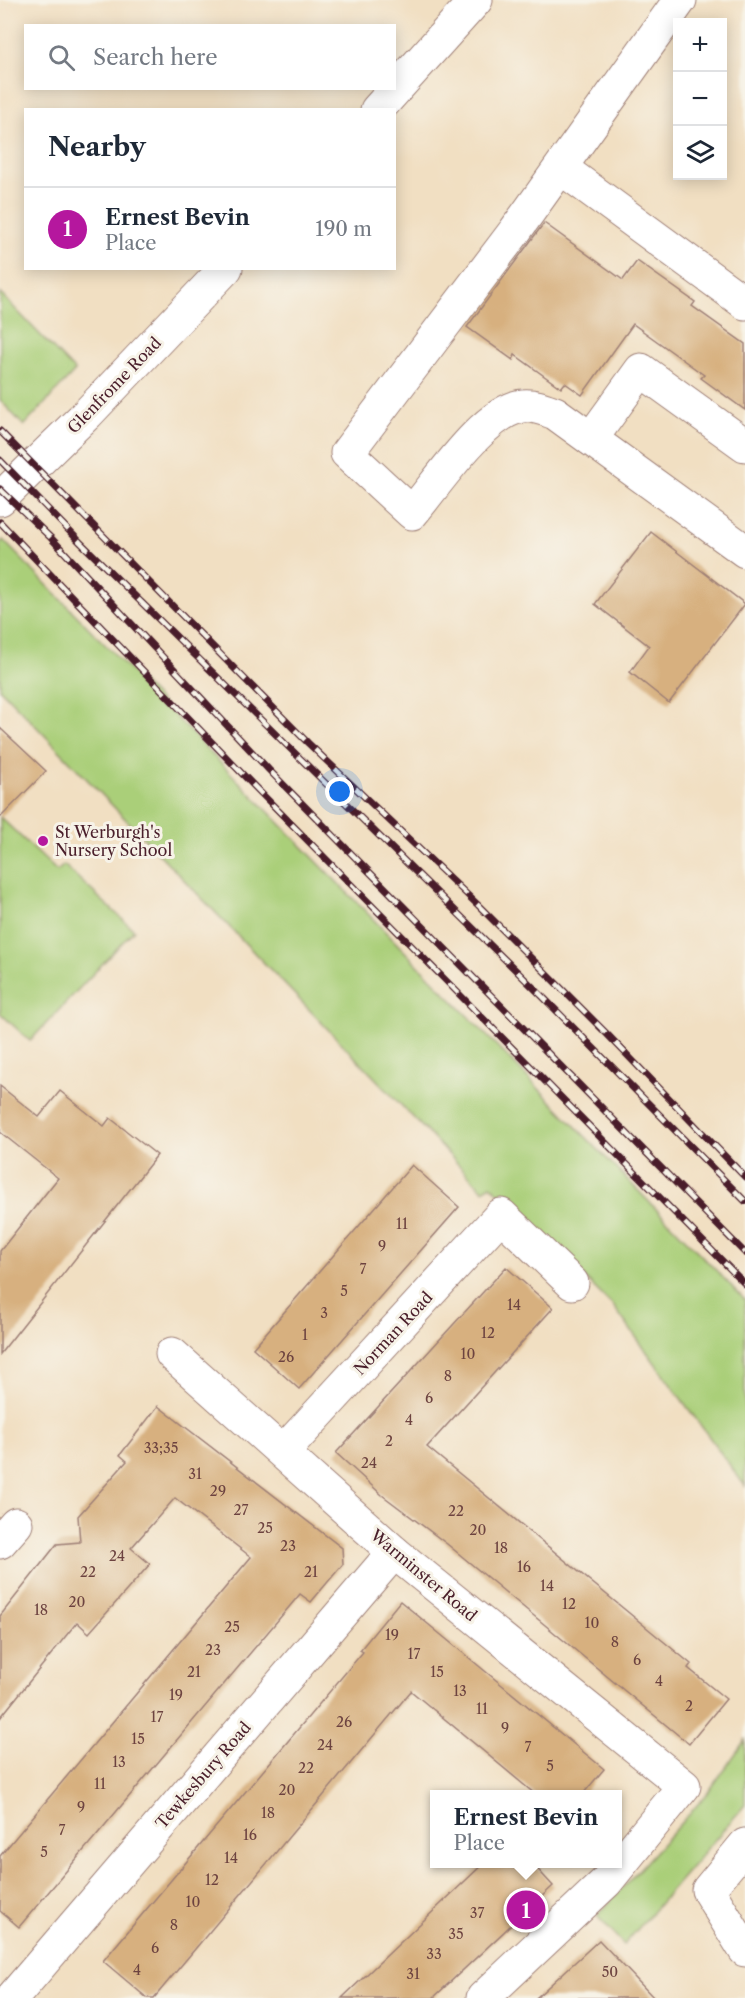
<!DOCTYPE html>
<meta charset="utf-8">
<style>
:root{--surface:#fff;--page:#f2f2f3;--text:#1f2937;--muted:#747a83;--line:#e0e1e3;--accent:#b5179e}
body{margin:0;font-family:"Libre Caslon Text",serif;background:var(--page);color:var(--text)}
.controls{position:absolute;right:18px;top:18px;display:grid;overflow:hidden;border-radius:0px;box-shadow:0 3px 15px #0003}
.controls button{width:54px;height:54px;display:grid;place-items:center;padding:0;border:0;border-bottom:2px solid var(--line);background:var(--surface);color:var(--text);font:30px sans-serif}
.you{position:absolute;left:340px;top:792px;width:21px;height:21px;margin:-15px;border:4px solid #fff;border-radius:50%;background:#1a73e8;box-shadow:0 0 0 9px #1a73e833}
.badge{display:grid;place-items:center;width:39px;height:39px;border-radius:50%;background:var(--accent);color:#fff;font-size:20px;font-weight:700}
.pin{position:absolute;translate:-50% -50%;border:3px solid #fff;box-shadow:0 2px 6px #0006}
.popup{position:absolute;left:430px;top:1790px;width:192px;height:78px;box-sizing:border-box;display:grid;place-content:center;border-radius:0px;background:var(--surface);filter:drop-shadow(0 2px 4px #0005);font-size:20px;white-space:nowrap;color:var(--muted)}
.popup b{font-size:22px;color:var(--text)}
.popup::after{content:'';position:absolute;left:50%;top:100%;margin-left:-12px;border:12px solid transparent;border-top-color:var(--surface)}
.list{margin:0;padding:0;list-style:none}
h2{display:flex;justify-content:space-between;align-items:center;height:78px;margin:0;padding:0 24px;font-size:26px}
h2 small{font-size:20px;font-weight:400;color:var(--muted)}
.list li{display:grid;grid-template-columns:39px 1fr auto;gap:18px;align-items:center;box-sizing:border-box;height:84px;padding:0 24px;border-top:2px solid var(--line)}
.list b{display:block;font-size:22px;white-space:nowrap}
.list p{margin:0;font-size:20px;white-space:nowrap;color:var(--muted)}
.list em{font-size:20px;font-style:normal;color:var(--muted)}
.icon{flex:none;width:33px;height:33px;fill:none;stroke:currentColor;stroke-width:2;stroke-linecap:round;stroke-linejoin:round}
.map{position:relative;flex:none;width:745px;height:1998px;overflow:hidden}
.search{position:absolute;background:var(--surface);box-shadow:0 3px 15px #0003;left:24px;top:24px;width:372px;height:66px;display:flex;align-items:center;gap:15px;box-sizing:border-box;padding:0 21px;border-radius:0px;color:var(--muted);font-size:22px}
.panel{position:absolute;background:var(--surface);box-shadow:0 3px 15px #0003;left:24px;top:108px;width:372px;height:162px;border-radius:0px}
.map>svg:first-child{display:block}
</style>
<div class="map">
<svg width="745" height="1998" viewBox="0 0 745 1998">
<rect width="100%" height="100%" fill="#f7f3e8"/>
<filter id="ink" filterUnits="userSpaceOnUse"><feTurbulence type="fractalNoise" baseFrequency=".0167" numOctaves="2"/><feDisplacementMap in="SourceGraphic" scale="12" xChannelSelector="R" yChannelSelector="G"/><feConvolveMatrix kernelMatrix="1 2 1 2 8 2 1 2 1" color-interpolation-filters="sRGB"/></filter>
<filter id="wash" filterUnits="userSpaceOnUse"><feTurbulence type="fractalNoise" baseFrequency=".008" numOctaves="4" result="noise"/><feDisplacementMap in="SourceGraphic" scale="24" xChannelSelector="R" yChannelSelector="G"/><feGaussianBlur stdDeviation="1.35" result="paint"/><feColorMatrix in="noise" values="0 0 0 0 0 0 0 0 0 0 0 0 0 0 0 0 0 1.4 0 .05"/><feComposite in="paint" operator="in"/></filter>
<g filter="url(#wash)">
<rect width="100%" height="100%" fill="#f1dfc2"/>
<g fill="#aacf79" stroke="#7a7752" stroke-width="1.5">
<polygon points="0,293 75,371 24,426 0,400"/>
<polygon points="3,540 745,1300 745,1486 614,1307 491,1185 483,1190 0,689 0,543"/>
<polygon points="0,817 57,871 64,865 134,930 30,1041 0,1013"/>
<polygon points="745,1740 745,1805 624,1945 597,1916 707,1794"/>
</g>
<g id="blocks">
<g fill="#d7b07f">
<polygon points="544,223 623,280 637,261 695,302 692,306 745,344 745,410 701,378 704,375 633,324 582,395 565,383 561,388 515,355 513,360 467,327"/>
<polygon points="651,532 745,604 669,703 630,672 649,646 595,604"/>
<polygon points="0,728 46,771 0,818"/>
<polygon points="0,1086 39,1117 60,1091 104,1126 110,1118 157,1155 0,1354 0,1251 58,1178 0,1132"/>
<polygon points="412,1165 459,1207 299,1389 253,1348"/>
<polygon points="506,1267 553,1308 427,1447 691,1664 688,1668 726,1699 689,1744 447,1544 382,1495 336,1453"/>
<polygon points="158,1406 342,1548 343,1564 311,1602 300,1594 19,1927 0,1911 0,1856 251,1557 175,1498 131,1548 150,1564 89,1633 77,1622 0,1718 0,1616 57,1544 80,1542 78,1516 127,1461 120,1455"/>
<polygon points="400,1601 604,1769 583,1794 535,1794 411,1691 154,1998 147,1998 103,1961 363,1652 360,1650"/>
<polygon points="484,1863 532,1863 553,1886 433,1998 342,1998"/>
<polygon points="599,1940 654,1998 536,1998"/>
</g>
</g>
</g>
<g filter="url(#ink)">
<use href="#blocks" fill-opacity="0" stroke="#9e7f76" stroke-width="1.5"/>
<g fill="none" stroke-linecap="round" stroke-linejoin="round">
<defs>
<g id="minor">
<path d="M680 0 515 231 347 453 412 513C437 484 485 410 523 406 535 405 544 409 555 413L745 551"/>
<polyline points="377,110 476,0"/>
<polyline points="561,168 745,303"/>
<polyline points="591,439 641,370 745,445"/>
<polyline points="0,499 87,414 226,268"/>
<polyline points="172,1354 394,1552 684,1786 606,1882 483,1998"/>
<polyline points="284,1451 501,1215 572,1283"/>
<polyline points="0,1542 16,1524"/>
<polyline points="745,1845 708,1890 745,1950"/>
<polyline points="12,1998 394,1552"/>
</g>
</defs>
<use href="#minor" stroke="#9e7f76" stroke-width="35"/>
<use href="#minor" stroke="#fff" stroke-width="33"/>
<defs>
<g id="rail">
<polyline points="0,431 308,743 478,905 606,1033 745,1177"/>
<polyline points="0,460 81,543 542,996 745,1201"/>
<polyline points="0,489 51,538 269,770 745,1253"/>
<polyline points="0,522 253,785 745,1284"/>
</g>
</defs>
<use href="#rail" stroke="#4a1f2b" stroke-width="7"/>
<use href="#rail" stroke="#f7f3e8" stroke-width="4.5" stroke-dasharray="14" stroke-linecap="butt"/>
</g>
</g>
<circle fill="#b5179e" stroke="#f7f3e8" stroke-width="2" cx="43" cy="841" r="6"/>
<g text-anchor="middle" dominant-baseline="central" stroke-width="6" stroke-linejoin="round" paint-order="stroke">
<g font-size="14" fill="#6d4340">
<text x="402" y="1224">11</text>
<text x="382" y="1246">9</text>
<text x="363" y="1269">7</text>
<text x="344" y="1291">5</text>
<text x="514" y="1305">14</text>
<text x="324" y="1313">3</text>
<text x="488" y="1333">12</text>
<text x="305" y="1335">1</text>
<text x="468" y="1354">10</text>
<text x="286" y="1357">26</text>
<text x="448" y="1376">8</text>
<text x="429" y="1398">6</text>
<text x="409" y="1420">4</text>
<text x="389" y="1441">2</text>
<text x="161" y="1448">33;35</text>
<text x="369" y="1463">24</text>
<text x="195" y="1474">31</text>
<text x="218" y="1491">29</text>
<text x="241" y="1510">27</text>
<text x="456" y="1511">22</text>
<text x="265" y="1528">25</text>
<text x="478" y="1530">20</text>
<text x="288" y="1546">23</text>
<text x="501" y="1548">18</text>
<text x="117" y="1556">24</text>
<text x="524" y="1567">16</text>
<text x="88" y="1572">22</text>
<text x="311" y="1572">21</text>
<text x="547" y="1586">14</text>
<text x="77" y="1602">20</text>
<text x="569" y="1604">12</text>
<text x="41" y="1610">18</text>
<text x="592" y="1623">10</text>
<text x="232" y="1627">25</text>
<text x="392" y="1635">19</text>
<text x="615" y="1642">8</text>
<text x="213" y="1650">23</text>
<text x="414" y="1654">17</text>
<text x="637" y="1660">6</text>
<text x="194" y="1672">21</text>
<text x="437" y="1672">15</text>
<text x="659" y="1681">4</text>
<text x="460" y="1691">13</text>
<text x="176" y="1695">19</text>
<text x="689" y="1706">2</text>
<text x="482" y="1709">11</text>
<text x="157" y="1717">17</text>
<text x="344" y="1722">26</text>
<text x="505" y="1728">9</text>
<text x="138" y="1739">15</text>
<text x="325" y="1745">24</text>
<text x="528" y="1747">7</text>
<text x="119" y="1762">13</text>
<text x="550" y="1766">5</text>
<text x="306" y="1768">22</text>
<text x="100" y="1784">11</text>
<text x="287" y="1790">20</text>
<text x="81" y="1807">9</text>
<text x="268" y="1813">18</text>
<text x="62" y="1830">7</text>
<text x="250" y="1835">16</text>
<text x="44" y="1852">5</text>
<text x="231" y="1858">14</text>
<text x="212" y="1880">12</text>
<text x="193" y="1902">10</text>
<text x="477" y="1913">37</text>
<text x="174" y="1925">8</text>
<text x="456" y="1934">35</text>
<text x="155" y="1948">6</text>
<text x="434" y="1954">33</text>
<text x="137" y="1970">4</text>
<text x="610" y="1972">50</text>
<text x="413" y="1974">31</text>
</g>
<g font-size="16" fill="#4a1f2b" stroke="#f7f3e8">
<text transform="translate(114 385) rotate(-46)">Glenfrome Road</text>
<text transform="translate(393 1333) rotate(-47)">Norman Road</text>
<text transform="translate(424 1575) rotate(40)">Warminster Road</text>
<text transform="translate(203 1775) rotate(-49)">Tewkesbury Road</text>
</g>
<g font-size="16" fill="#4a1f2b" stroke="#f7f3e8" text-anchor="start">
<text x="55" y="832">St Werburgh's<tspan x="55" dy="18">Nursery School</tspan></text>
</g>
</g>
</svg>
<div class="controls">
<button>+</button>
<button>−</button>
<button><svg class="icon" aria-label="layers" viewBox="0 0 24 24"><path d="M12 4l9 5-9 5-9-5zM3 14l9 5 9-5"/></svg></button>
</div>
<div class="you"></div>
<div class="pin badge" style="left:526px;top:1910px">1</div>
<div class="popup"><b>Ernest Bevin</b>Place</div>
<div class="search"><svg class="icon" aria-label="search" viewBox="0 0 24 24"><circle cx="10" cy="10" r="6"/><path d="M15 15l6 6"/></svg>Search here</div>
<section class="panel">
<h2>Nearby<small></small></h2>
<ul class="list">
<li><span class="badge">1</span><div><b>Ernest Bevin</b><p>Place</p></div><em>190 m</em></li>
</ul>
</section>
</div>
